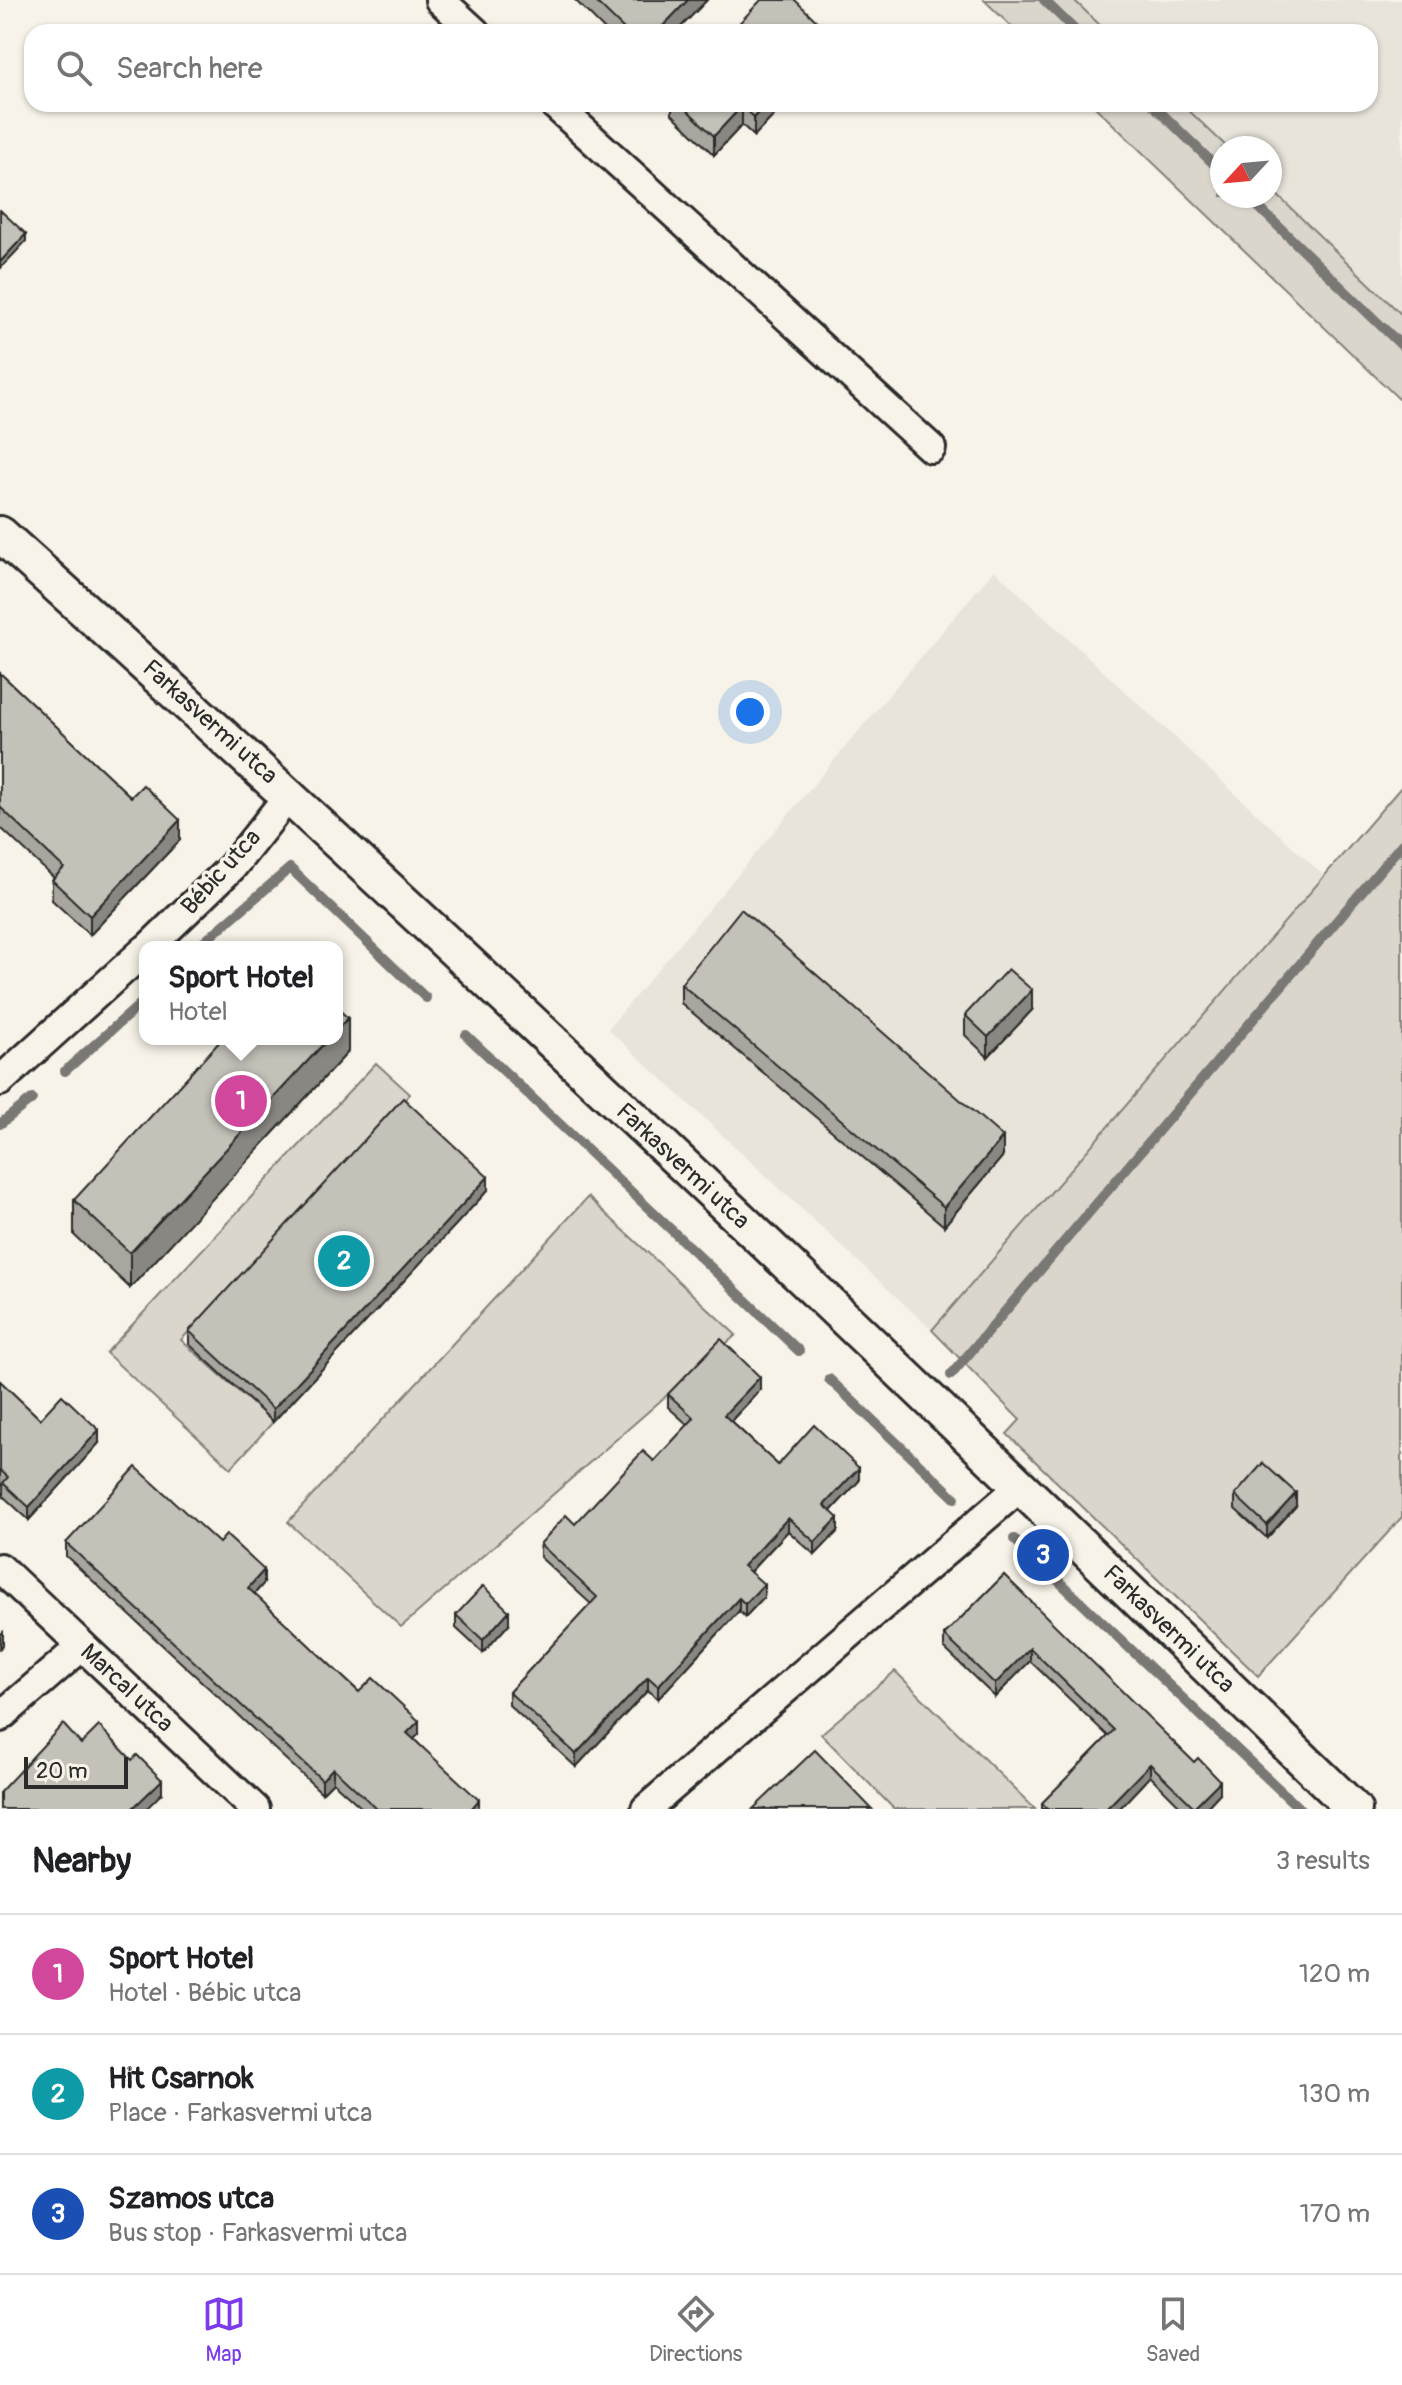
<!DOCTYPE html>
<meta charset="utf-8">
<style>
:root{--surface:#fff;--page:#f2f2f2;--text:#202124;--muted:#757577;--line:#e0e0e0;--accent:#7c3aed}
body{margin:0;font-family:Pangolin,sans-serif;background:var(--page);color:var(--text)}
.compass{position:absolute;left:1210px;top:136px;width:72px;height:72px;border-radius:50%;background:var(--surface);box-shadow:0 2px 6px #0004;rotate:244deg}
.scale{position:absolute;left:24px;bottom:20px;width:104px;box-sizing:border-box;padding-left:8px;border:4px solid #2b2b2b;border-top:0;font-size:22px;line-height:28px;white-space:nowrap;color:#2b2b2b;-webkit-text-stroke:6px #f7f3e8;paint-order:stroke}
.you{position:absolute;left:750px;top:712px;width:28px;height:28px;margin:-20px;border:6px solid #fff;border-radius:50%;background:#1a73e8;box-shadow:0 0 0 12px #1a73e833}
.badge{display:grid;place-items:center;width:52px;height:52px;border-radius:50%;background:var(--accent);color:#fff;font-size:26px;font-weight:700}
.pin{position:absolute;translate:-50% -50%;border:4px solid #fff;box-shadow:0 2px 8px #0006}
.popup{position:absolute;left:139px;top:941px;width:204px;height:104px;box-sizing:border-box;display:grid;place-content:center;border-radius:16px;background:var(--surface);filter:drop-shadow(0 2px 6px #0005);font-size:26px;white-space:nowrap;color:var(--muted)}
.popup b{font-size:30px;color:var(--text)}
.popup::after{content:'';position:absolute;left:50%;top:100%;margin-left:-16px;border:16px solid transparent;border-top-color:var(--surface)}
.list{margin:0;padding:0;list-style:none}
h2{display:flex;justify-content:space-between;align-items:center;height:104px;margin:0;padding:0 32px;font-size:34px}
h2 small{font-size:26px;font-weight:400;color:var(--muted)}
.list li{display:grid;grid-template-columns:52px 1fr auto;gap:24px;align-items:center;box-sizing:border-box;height:120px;padding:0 32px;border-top:2px solid var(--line)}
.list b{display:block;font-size:30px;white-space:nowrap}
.list p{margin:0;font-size:26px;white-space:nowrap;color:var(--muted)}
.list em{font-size:26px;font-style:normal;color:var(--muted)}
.icon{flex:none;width:44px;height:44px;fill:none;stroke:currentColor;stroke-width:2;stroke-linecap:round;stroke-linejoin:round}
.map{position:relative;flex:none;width:1402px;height:1809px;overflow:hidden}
.search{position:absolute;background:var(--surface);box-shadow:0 2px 6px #0004;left:24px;right:24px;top:24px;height:88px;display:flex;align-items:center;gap:20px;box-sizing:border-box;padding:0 28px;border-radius:24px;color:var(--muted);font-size:30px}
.sheet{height:464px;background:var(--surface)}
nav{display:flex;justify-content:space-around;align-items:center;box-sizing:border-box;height:112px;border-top:2px solid var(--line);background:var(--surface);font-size:22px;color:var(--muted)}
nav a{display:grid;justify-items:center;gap:4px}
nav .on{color:var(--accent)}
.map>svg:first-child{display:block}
</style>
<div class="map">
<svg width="1402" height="1809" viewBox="0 0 1402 1809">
<rect width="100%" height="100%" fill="#f7f3e8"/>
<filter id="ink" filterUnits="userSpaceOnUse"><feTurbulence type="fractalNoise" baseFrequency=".0125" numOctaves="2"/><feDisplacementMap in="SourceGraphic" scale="16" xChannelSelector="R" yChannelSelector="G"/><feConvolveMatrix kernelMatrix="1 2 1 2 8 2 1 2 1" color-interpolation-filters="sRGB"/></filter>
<g filter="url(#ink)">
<g fill="#e8e4da">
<polygon points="1074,0 1402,0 1402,315 1270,188 1270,148 1228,148 1182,104 1370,104 1370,32 1107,32"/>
<polygon points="994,570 1324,876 932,1330 608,1029"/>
</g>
<g fill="#dad6cc" stroke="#82807c" stroke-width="2">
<polygon points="984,0 1074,0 1107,32 1017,32"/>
<polygon points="1092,104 1182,104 1228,148 1222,148 1222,196 1270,196 1270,188 1402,315 1402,402"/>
<polygon points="1402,786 1402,1517 1258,1676 1007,1434 1020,1420 932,1330"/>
<polygon points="376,1063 410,1094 181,1340 273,1422 231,1468 106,1353"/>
<polygon points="588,1197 736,1335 401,1627 288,1522"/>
<polygon points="895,1671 1035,1809 894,1809 821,1734"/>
</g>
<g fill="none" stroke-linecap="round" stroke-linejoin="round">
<g stroke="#7a7874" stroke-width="10">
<polyline points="1044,0 1077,32"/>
<polyline points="1152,104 1222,172"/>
<polyline points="1247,196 1402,346"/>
<polyline points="198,947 290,868 426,998"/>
<polyline points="466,1035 799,1351"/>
<polyline points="65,1071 145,1000"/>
<polyline points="0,1124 32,1099"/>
<polyline points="951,1375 1402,844"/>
<polyline points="829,1379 955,1498"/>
<polyline points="1014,1539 1300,1809"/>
</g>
<defs>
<g id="minor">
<polyline points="440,0 475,32"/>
<polyline points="554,104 931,448"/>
<polyline points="149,947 232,867 290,794"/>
<polyline points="0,1081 145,950"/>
<polyline points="0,1568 255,1809"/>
<polyline points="0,1717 82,1646"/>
<polyline points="646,1809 1021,1486"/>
</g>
<path id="tertiary" d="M0 534C461 948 909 1377 1354 1809"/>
</defs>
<use href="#minor" stroke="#2b2b2b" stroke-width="34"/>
<use href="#tertiary" stroke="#2b2b2b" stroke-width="40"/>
<use href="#minor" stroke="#f7f3e8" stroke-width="28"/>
<use href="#tertiary" stroke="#f7f3e8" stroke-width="34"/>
</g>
<g fill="#a9a69f" stroke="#2b2b2b" stroke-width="2">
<polygon points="575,0 707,0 676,32 607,32"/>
<polygon points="672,104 785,104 754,136 742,125 714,155 672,114"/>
<polygon points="0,673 131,797 180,840 90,935 52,900 52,880 54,878 0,827"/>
<polygon points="681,984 1003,1156 944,1226 681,1003"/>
<polygon points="1032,1010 988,1057 965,1035 965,1015"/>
<polygon points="348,1052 130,1288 74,1235 74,1200"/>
<polygon points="488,1190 273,1422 189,1344 189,1331"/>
<polygon points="0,1381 40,1419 99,1443 29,1520 3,1496 3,1486 0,1483"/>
<polygon points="760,1390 731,1421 778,1465 859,1481 831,1511 838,1531 815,1555 788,1531 750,1572 764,1597 745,1617 739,1611 658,1699 648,1690 576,1767 509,1705 509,1692 591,1604 540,1557 540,1544 575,1524 654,1461 688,1425 668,1407 668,1394"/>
<polygon points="1235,1495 1296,1506 1267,1538 1235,1509"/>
<polygon points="66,1543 264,1583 254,1594 359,1692 419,1734 414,1739 479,1809 363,1809 333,1782 322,1793 66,1556"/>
<polygon points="1004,1575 1220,1793 1205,1809 1183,1809 1150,1776 1119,1809 1042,1809 1042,1803 1108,1736 1030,1661 995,1697 944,1648 944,1635"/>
<polygon points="456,1615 509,1624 483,1653 456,1628"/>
</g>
<g fill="#898782" stroke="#2b2b2b" stroke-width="2">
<polygon points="688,0 707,0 676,32 657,32"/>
<polygon points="766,104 785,104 754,136 754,117"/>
<polygon points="742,106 742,125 714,155 714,136"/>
<polygon points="26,234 26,241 0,269 0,262"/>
<polygon points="180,820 180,840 90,935 90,916"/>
<polygon points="1032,990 1032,1010 988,1057 988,1037"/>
<polygon points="348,1018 348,1052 130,1288 130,1253 328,1039 337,1039 337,1029"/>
<polygon points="1003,1137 1003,1156 944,1226 944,1207"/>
<polygon points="488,1177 488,1190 273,1422 273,1409"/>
<polygon points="760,1377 760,1390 724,1428 724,1415"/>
<polygon points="99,1430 99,1443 29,1520 29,1507"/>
<polygon points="859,1468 859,1481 824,1518 824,1505"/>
<polygon points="1296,1493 1296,1506 1267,1538 1267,1525"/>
<polygon points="788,1518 788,1531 743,1579 743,1566"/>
<polygon points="838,1518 838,1531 815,1555 815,1542"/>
<polygon points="264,1570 264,1583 248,1601 248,1588"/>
<polygon points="764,1584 764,1597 745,1617 745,1604"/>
<polygon points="739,1598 739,1611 658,1699 658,1686"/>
<polygon points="509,1611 509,1624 483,1653 483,1640"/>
<polygon points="3,1632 3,1645 0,1648 0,1635"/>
<polygon points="1030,1648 1030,1661 995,1697 995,1684"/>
<polygon points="648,1677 648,1690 576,1767 576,1754"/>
<polygon points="419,1721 419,1734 407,1746 407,1733"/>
<polygon points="1150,1764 1150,1776 1119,1809 1106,1809"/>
<polygon points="333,1768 333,1782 322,1793 322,1780"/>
<polygon points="162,1780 162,1793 146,1809 132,1809"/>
<polygon points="1220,1781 1220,1793 1205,1809 1194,1809 1194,1807"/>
<polygon points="479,1800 479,1809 471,1809"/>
</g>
<g fill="#c4c1b9" stroke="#2b2b2b" stroke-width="2">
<polygon points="594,0 688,0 657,32 627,32"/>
<polygon points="761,0 795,0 828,32 731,32"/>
<polygon points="681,104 766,104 754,117 742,106 714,136"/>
<polygon points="0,210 26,234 0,262"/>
<polygon points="0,673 131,797 143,785 180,820 90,916 52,880 64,868 0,807"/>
<polygon points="741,909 1003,1137 944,1207 681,984"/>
<polygon points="1008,969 1032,990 988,1037 965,1015"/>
<polygon points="337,1008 348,1018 337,1029"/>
<polygon points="222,1039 328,1039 130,1253 74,1200"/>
<polygon points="403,1098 488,1177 273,1409 189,1331"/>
<polygon points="721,1339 760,1377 724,1415 778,1465 814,1425 859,1468 824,1505 838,1518 815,1542 788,1518 743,1566 764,1584 745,1604 739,1598 658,1686 648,1677 576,1754 509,1692 597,1597 540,1544 566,1515 575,1524 643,1451 654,1461 694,1418 668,1394"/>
<polygon points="0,1381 40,1419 62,1395 99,1430 29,1507 3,1483 8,1477 0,1470"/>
<polygon points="1263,1463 1296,1493 1267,1525 1235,1495"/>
<polygon points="136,1467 219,1543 226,1535 264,1570 248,1588 359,1692 373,1678 419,1721 407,1733 479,1800 471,1809 377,1809 333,1768 322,1780 66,1543"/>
<polygon points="1004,1575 1194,1762 1198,1758 1220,1781 1194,1807 1150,1764 1106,1809 1048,1809 1042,1803 1114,1730 1030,1648 995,1684 944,1635"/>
<polygon points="483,1586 509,1611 483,1640 456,1615"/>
<polygon points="63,1724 81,1744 99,1726 132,1760 137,1755 162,1780 132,1809 0,1809 0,1792"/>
<polygon points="815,1750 872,1809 753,1809"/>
</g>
</g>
<g text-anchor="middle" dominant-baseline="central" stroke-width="7" stroke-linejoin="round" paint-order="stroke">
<g font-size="24" fill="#2b2b2b" stroke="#f7f3e8">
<text transform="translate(210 722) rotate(42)">Farkasvermi utca</text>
<text transform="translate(221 872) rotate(-48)">Bébic utca</text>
<text transform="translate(683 1166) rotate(43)">Farkasvermi utca</text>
<text transform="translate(1169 1629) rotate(44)">Farkasvermi utca</text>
<text transform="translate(127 1688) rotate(43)">Marcal utca</text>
</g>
</g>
</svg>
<svg class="compass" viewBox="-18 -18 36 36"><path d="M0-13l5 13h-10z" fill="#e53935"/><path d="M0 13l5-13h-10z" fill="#757577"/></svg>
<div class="scale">20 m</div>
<div class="you"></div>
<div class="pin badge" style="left:241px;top:1101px;background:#d1479c">1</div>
<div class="popup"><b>Sport Hotel</b>Hotel</div>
<div class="pin badge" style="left:344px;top:1261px;background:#0f9aa8">2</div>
<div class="pin badge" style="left:1043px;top:1555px;background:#1a4fb4">3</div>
<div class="search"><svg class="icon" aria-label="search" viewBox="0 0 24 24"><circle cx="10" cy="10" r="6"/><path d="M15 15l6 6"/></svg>Search here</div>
</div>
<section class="sheet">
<h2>Nearby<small>3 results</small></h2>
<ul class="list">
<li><span class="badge" style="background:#d1479c">1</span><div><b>Sport Hotel</b><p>Hotel · Bébic utca</p></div><em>120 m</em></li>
<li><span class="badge" style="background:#0f9aa8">2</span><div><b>Hit Csarnok</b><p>Place · Farkasvermi utca</p></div><em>130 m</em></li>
<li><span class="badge" style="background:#1a4fb4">3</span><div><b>Szamos utca</b><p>Bus stop · Farkasvermi utca</p></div><em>170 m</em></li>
</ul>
</section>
<nav>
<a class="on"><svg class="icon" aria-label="map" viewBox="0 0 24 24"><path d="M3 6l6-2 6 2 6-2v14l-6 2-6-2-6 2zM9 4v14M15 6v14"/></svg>Map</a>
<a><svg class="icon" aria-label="directions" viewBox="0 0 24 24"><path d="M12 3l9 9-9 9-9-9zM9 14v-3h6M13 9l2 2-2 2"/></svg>Directions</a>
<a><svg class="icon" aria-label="saved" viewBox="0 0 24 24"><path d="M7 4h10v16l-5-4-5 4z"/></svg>Saved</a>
</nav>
